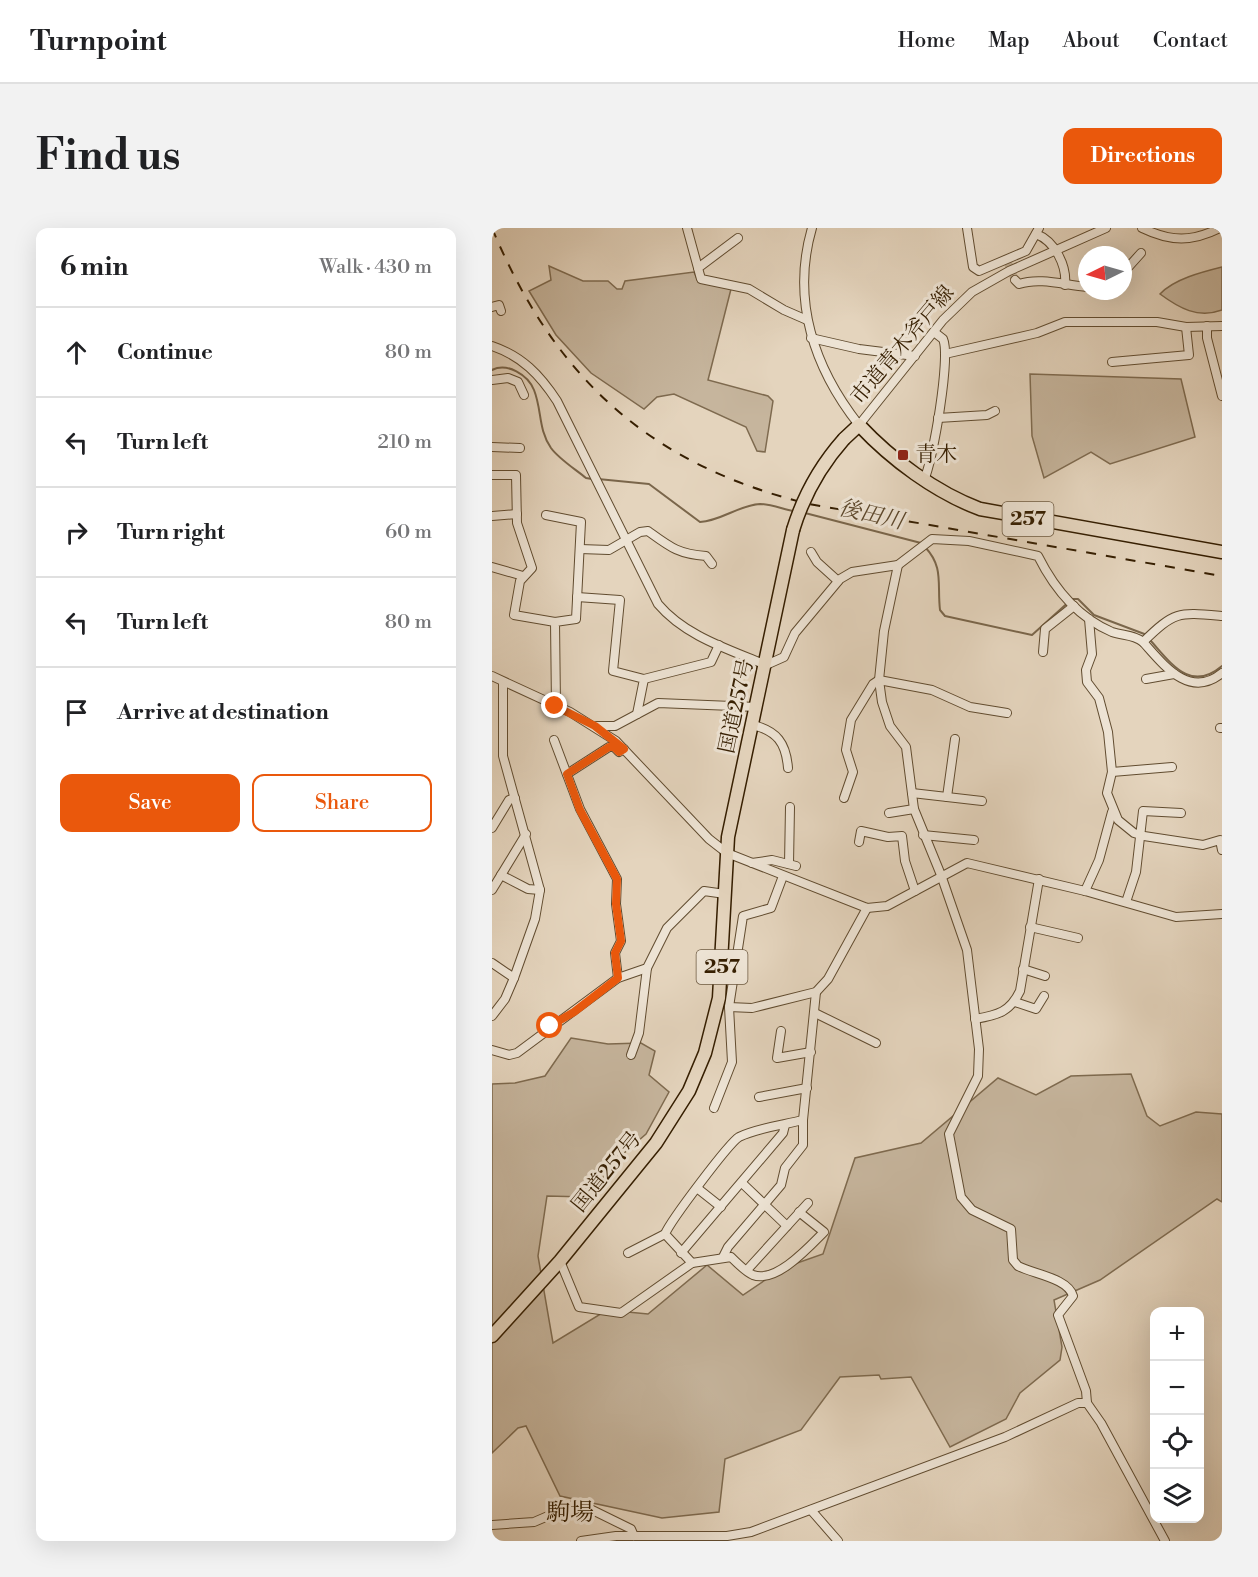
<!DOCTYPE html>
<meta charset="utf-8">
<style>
:root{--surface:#fff;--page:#f2f2f2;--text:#202124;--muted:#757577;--line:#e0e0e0;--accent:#ea580c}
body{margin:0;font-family:"Libre Bodoni","Noto Serif JP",serif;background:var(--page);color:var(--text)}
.controls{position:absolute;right:18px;bottom:18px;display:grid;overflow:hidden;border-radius:12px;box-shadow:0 6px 24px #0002}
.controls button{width:54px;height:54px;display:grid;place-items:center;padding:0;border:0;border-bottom:2px solid var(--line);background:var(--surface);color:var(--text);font:30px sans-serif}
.compass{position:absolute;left:586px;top:18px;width:54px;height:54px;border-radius:50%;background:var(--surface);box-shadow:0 6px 24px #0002;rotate:265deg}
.stop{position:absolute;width:18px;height:18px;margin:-14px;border:4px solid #ea580c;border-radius:50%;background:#fff}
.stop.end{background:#ea580c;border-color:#fff;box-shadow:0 2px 6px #0008}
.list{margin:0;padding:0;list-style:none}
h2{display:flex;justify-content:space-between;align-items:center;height:78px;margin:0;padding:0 24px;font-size:26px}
h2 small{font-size:20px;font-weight:400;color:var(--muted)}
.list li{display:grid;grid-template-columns:39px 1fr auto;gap:18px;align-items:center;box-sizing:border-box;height:90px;padding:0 24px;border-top:2px solid var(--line)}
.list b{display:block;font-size:22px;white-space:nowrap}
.list em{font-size:20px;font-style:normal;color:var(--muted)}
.actions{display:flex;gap:12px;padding:18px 24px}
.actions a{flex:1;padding:14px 0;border:2px solid var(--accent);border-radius:12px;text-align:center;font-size:21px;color:var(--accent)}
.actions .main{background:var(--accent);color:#fff}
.icon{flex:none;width:33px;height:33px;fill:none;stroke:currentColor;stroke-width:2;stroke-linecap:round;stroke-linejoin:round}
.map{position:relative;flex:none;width:730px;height:1313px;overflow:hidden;border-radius:12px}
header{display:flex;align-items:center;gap:36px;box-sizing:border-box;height:84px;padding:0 30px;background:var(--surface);border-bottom:2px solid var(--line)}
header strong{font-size:28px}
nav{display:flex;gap:33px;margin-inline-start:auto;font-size:21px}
.intro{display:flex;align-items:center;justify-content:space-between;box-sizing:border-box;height:144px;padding:0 36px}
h1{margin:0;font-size:42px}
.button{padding:15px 27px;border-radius:12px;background:var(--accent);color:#fff;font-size:21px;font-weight:700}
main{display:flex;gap:36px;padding:0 36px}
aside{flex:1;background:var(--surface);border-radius:12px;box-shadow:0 6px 24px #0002}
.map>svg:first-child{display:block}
</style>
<header>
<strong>Turnpoint</strong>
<nav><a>Home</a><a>Map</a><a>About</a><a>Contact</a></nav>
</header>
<div class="intro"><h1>Find us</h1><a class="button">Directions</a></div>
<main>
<aside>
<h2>6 min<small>Walk · 430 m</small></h2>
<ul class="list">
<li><svg class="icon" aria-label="ahead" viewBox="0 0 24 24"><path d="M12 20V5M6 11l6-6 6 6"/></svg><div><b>Continue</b></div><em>80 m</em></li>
<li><svg class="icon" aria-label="left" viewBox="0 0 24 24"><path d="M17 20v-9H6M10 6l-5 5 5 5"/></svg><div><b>Turn left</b></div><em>210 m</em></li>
<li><svg class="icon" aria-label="right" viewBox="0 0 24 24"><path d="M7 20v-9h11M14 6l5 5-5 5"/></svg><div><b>Turn right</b></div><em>60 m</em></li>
<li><svg class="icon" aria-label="left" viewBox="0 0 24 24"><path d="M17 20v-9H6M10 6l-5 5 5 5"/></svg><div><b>Turn left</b></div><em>80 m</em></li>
<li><svg class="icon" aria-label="arrive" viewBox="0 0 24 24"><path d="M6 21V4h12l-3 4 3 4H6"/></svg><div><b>Arrive at destination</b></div></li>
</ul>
<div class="actions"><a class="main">Save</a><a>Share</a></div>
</aside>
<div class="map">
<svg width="730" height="1313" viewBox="0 0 730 1313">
<rect width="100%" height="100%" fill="#e4d4bd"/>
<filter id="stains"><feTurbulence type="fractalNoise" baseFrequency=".00333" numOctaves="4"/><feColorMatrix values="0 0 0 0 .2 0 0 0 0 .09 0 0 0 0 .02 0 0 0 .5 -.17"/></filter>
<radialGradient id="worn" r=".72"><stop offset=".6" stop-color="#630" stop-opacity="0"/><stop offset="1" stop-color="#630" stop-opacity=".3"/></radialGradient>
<g fill="#c6b59d" stroke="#7e6a4f" stroke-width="1.5">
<polygon points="57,38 91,53 116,53 125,61 130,61 133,53 202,44 206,53 239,61 216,152 276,168 281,173 273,224 265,223 254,199 182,166 165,169 152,181 99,145 64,107 37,63 59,52"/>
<path d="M730 39V82C706 91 687 80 668 66 682 51 710 44 730 39Z"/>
<polygon points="538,146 689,151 703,209 618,236 599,224 552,250 540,208"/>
<polygon points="79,810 116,816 149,815 163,823 157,847 177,864 154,906 131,926 95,969 55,968 46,1028 61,1115 115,1082 156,1086 215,1037 251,1067 291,1040 331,1026 363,930 429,915 506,850 544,867 579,848 639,846 655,888 668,898 704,884 730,886 730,974 725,971 608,1052 562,1072 570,1119 568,1132 528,1165 514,1191 458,1219 419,1149 389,1151 387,1147 348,1149 309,1202 233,1231 227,1284 170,1290 68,1268 34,1198 26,1200 0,1225 0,856 23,855 53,848"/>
</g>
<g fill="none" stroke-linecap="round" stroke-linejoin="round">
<g stroke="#7a664b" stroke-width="2">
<path d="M0 142C15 134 36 147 42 162 50 182 46 201 59 220 67 231 83 241 94 250L100 251"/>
<path d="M106 251 157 256 208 294C229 293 247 277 268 276 278 276 291 281 301 283"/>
<polyline points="313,285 429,315"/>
<path d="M433 319C452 339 445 356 448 382L453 388 540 407 580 371H586L602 387 655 407"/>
<path d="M658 412C679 435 698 465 730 438"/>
</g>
<polyline stroke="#c1b097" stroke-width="8" stroke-dasharray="8 4" stroke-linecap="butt" points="516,35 523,52"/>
<defs>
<g id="minor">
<polyline points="195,0 206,40"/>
<path d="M320 0C299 72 322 140 367 197L451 92 480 64 517 43 614 0"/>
<polyline points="475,0 481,39 487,43 534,23 547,0"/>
<path d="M650 0C679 14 700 14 728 0"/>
<path d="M544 6C563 13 575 38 573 57"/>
<polyline points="246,10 206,40 209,51 257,61 292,82 315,92"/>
<polyline points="631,45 649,25"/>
<path d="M523 52 527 56C548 49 572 57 595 59"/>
<polyline points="0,79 7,77 9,83"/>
<polyline points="715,98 715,110 730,168"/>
<polyline points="319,110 367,121 423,128"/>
<path d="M0 118C30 128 48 147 65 173L166 376C193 408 236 421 274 437L292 429 303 405 348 351 360 344 406 337 440 311 477 313 546 328C562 360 585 389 620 404 631 408 641 406 651 414 683 383 686 384 730 388"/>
<polyline points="453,126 545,105 573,94 665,94 694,99 730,98"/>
<polyline points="620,134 697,127 694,99"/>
<polyline points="0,152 16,150 26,154 32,167"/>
<polyline points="446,190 495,187 503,183"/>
<polyline points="0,219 28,220"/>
<polyline points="0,247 24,247 25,295 40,340 28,353 22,387 63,394"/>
<path d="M432 252C441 233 459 128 451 111L442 104"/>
<polyline points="54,287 89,294 84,391 63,394 64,478"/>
<polyline points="0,288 25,286"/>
<path d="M88 321 117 322 148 304 156 303C178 319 186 326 214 328L220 336"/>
<polyline points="319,324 325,334 346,353"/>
<path d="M406 337 392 403 387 452 390 474 398 498 414 519 422 581 449 647 475 722 487 821 486 848 457 906 469 969 480 982 519 1001 521 1032 526 1038C541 1046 576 1050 581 1068L566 1087 594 1163 595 1175 609 1195 673 1313"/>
<polyline points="0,339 31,348"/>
<polyline points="85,369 128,372 121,443 152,451 145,486"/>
<polyline points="597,391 600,426 594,442 595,454 607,470 616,504 620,544 615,565 626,592 642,605 652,608 711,617 728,612 730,622"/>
<path d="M651 414C671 436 697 472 730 445"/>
<polyline points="551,424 553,401 582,378"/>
<polyline points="0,448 78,484 124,513 217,611 235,625 375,680 395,678 475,635 593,663 684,689 730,686"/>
<polyline points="152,451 219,434 227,417"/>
<polyline points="654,451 682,446"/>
<path d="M261 497C285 503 294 515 296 540"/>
<polyline points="105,498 123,498 166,475 265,479"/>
<polyline points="728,500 730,500"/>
<polyline points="62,512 88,581 125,651 124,676 129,713 123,725 126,750"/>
<polyline points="620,544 680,539"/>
<polyline points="75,546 117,519 122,519 127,524 132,521"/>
<polyline points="420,565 490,573"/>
<polyline points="455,569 463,511"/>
<polyline points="352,570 361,544 354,522 359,492 381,456 387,452 440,462 478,479 515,485"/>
<polyline points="397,585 422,581"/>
<polyline points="0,600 17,572 23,570"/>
<polyline points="431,607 482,612"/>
<polyline points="367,614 369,603 396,609 410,608 413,633 423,663"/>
<polyline points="260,635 280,632 304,638"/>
<polyline points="297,636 298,579"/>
<polyline points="9,647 36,661 48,662"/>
<polyline points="0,662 34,606"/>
<polyline points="593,663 607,632 620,584"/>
<polyline points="634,674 644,644 651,583 689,585"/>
<polyline points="538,699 586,710"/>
<polyline points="0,735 22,750"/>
<polyline points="531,741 553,748"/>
<polyline points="523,774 544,781 552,768"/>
<polyline points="237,779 260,780 324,764 336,751 375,680"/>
<polyline points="323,785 384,815"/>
<polyline points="0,788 13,771 22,750 43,691 48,662 11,528 11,454"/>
<path d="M483 791C506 787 518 784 528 763L547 651"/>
<polyline points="289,803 285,830 319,824"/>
<polyline points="0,822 17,827 25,825 126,750 155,740 175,700 212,663 233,666"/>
<polyline points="139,827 147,805 155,740"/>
<polyline points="267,869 315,860"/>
<polyline points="222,880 240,834 237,779 251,688 279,680 291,648"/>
<polyline points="250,955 295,998"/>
<polyline points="205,960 229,979"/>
<polyline points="136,1025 173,1006"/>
<polyline points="189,1025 291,905 293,897"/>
<polyline points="231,1029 236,1019 289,957 293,940 311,917 311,892 324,764"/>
<path d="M68 1033 87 1079 129 1085 200 1035 239 1029C245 1035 254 1044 261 1047 284 1056 318 1018 332 1004L307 984"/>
<path d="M200 1035 173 1006C179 992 237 915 247 909 265 900 291 897 311 892"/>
<polyline points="255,1042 316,975"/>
<polyline points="319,1282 346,1313"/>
<polyline points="0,1297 42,1294 86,1275 139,1301 142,1308"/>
<polyline points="89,1313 124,1308 235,1308 259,1304 513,1209 586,1175 595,1175"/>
</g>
<g id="highway">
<path d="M352 211 367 197C400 232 443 264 488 281L730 324"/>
<polyline points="0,1108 68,1033 164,915 197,863 213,825 227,770 236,609 301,302"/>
</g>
</defs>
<use href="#minor" stroke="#614c30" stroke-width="10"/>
<use href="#highway" stroke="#351e01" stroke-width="15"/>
<use href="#minor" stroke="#ede3d4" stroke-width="8"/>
<use href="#highway" stroke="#e4d4bd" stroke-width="12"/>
<path stroke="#351e01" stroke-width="2" stroke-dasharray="10 10" stroke-linecap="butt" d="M0 0C63 151 158 237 317 276L730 348"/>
<defs>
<path id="highway-bridge" d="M301 302C312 266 328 238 352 211"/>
</defs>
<use href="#highway-bridge" stroke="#351e01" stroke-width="15" stroke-linecap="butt"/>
<use href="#highway-bridge" stroke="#e4d4bd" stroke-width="12"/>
</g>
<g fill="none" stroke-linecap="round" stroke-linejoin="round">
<polyline stroke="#ea580c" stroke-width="8" points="58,798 82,784 126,750 123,725 129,713 124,676 125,651 88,582 75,546 117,519 122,519 127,524 132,521 103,498 63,478"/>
</g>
<rect fill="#8f2418" stroke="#ede3d4" stroke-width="2" x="405" y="221" width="12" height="12" rx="3"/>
<g text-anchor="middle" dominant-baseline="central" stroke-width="6" stroke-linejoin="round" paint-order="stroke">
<g fill="#ede3d4" stroke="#6c5940" stroke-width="1.5">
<rect x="510.5" y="274" width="51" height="34" rx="4.5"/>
<rect x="204.5" y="722" width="51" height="34" rx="4.5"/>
</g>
<g font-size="20" font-weight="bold" fill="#351e01">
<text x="536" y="291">257</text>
<text x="230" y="739">257</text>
</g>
<g font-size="21" fill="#351e01" stroke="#ede3d4">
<text transform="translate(411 117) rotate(-50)">市道青木斧戸線</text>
<text transform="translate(245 478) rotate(-78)">国道257号</text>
<text transform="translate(115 944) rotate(-51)">国道257号</text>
</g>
<g font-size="21" fill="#351e01" stroke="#ede3d4" text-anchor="start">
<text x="423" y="227">青木</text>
</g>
<g font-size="22" font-style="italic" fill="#5d482c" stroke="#ede3d4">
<text transform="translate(379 287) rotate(13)">後田川</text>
</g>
<g font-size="24" fill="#351e01" stroke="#ede3d4">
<text x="78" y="1285">駒場</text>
</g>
</g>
<rect width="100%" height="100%" filter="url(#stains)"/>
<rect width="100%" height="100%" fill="url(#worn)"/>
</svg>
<div class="controls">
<button>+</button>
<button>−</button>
<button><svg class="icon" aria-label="locate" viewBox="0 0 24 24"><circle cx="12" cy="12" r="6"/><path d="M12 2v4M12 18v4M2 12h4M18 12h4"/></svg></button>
<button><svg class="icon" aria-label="layers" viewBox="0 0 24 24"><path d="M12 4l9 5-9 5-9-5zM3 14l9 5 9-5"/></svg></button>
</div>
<svg class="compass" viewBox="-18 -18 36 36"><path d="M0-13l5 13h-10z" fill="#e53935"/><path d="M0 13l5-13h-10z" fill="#757577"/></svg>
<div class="stop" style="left:58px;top:798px"></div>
<div class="stop end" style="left:63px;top:478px"></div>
</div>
</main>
